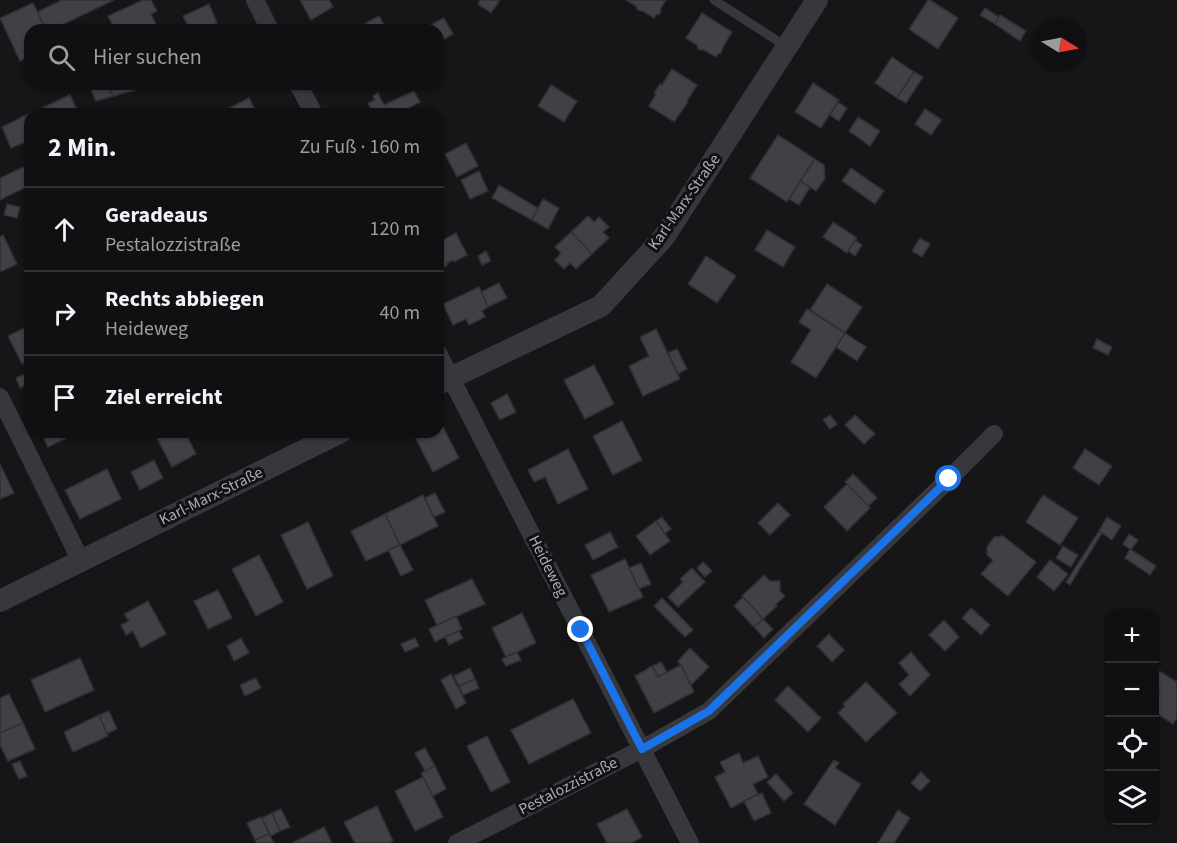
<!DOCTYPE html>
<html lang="de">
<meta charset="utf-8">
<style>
:root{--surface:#101012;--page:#1e1e20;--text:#f1f3f6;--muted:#9c9d9f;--line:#303032}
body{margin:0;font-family:"Source Sans 3",sans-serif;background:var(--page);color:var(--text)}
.controls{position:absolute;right:18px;bottom:18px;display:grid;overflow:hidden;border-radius:12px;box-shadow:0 2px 4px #0004}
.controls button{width:54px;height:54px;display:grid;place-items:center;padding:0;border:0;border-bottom:2px solid var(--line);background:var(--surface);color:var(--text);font:30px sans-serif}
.compass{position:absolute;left:1033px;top:18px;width:54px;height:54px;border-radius:50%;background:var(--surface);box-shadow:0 2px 4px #0004;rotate:100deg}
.stop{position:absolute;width:18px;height:18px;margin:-14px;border:4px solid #1a73e8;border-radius:50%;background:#fff}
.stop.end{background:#1a73e8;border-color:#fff;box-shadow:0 2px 6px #0008}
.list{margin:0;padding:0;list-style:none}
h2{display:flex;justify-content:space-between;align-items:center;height:78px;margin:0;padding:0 24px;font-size:26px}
h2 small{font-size:20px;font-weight:400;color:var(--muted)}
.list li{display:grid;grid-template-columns:39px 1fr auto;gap:18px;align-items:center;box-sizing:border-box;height:84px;padding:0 24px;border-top:2px solid var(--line)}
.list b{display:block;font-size:22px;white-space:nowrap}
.list p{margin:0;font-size:20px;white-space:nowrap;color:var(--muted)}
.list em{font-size:20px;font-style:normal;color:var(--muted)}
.icon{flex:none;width:33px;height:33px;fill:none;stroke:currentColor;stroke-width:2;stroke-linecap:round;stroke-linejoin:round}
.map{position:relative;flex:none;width:1177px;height:843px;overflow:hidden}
.search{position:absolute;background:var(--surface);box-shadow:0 2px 4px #0004;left:24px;top:24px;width:420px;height:66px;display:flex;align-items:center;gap:15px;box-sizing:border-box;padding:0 21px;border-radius:18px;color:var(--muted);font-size:22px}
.panel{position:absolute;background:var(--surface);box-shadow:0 2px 4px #0004;left:24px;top:108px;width:420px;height:330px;border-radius:18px}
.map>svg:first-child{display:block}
</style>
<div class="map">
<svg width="1177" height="843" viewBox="0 0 1177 843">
<rect width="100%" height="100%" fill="#161618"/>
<g fill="#404145" stroke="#303034" stroke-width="1.5">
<polygon points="62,0 114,0 51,30 46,30 37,12"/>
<polygon points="143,0 151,0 157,11 151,14 159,30 124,30 122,27 115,30 108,16"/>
<polygon points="300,0 329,0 333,7 311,20"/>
<polygon points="480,0 500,0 491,13 478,4"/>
<polygon points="626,0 666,0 661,8 660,14 656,15 654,18 643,11 640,11 637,9 636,6"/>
<polygon points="928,0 930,0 958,18 938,49 909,29"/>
<polygon points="33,3 46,30 30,30 30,56 20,61 0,18"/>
<polygon points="209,4 217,23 203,30 190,30 183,16"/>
<polygon points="985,8 999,17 995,24 980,15"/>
<polygon points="702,13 732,32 723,47 721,53 718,54 716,57 704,50 701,50 698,49 697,45 686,38"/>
<polygon points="1000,15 1026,31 1020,41 995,24"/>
<polygon points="379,16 387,30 353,30"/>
<polygon points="444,18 453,34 438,43 438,30 426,30 424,28"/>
<polygon points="892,57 914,72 897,98 875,83"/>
<polygon points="672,69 697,85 687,101 688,102 674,122 649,106 656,94 654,93 660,84 662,85"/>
<polygon points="914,72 923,77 906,103 897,98"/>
<polygon points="813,83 839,100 821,128 795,112"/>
<polygon points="89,84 107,84 113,96 96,101"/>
<polygon points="107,84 133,84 136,90 113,96"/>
<polygon points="551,85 577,101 564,122 538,106"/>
<polygon points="414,91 420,102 398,114 368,114 373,112 368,103 375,100 373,96 378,93 384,105"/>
<polygon points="70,95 79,114 30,114 30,128 24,116"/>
<polygon points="249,98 257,114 227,114 225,110"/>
<polygon points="838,102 847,108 839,121 830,115"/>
<polygon points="925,109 942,120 931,135 915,124"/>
<polygon points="24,116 30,128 30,140 11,148 2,127"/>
<polygon points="858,117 880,131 870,146 849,131"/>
<polygon points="778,135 815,159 787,202 750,178"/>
<polygon points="466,143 478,166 457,177 445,154"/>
<polygon points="815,159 824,165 825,179 816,191 800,181"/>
<polygon points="30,164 30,185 0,200 0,178"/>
<polygon points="851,168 884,191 875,204 842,181"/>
<polygon points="479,171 488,191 470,199 461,180"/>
<polygon points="800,181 810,187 799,205 789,199"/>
<polygon points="499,185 538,208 532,220 492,198"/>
<polygon points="543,199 559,208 548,229 532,220"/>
<polygon points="7,204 20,207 17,218 4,215"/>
<polygon points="588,216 594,222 599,217 609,227 603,232 609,238 592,254 571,232"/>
<polygon points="833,222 857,238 847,253 823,237"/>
<polygon points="767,230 795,247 783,267 755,250"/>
<polygon points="571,232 592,254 576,269 570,263 564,269 555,260 561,253 555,247"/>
<polygon points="456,233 467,255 454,262 453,260 447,263 448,265 438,270 438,245 444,242 443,240"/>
<polygon points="3,235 17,264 0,272 0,237"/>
<polygon points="920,238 930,244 922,257 912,251"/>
<polygon points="855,240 862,245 855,256 848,251"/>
<polygon points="486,251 491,261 482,265 478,256"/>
<polygon points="706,256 736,276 717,303 688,284"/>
<polygon points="499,283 507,298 488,307 481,292"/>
<polygon points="827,284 862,307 845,333 810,310"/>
<polygon points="479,287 488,307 482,311 485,317 469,325 466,319 453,325 443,304"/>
<polygon points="807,309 845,333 816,378 791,362 811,330 799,322"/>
<polygon points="30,325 30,360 22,364 8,336"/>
<polygon points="656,329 680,379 643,396 629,366 649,356 640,337"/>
<polygon points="845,333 866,347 857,361 836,347"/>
<polygon points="1097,339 1112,347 1108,355 1093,348"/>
<polygon points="677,349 687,369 678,374 668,353"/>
<polygon points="594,365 614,404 585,419 564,380"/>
<polygon points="30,372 30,383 20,388 16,378"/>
<polygon points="507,394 516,412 500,420 491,403"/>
<polygon points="830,415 837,424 830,429 823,420"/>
<polygon points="855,415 875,434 864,444 845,425"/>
<polygon points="622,421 642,460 613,475 593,436"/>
<polygon points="442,425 459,458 433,472 416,439 429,432 438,432 438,427"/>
<polygon points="41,432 74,432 75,434 48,447"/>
<polygon points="167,432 185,432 196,454 172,467 157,438"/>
<polygon points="568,449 588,489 558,504 545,477 534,482 528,470"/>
<polygon points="1085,449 1112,466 1099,485 1073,468"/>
<polygon points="154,460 163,478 140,490 131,472"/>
<polygon points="0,464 14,493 0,499"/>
<polygon points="107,469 121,499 80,519 65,490"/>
<polygon points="853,474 877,498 868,506 845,482"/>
<polygon points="847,484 870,508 847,531 824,507"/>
<polygon points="435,493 445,512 434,517 425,498"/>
<polygon points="423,495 438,526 400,545 385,514"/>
<polygon points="1043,495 1078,518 1060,545 1026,522"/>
<polygon points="778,503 790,515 770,535 758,523"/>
<polygon points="385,514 400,545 366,561 351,531"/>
<polygon points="662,517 671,529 664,534 656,521"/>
<polygon points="1107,517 1121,526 1112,540 1099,531"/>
<polygon points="656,521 670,541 650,555 636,536"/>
<polygon points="308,522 333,576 307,589 281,535"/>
<polygon points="1099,531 1102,533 1070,585 1066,582"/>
<polygon points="610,532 618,547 593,560 585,545"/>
<polygon points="1129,534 1138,540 1131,550 1123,544"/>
<polygon points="1003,536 1036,562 1008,596 981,574 993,560 987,555 987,547 994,537"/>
<polygon points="400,545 413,570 401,576 388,550"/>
<polygon points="1063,546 1078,555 1071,567 1056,558"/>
<polygon points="1130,549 1156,566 1150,575 1125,558"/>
<polygon points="259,555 283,602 256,616 232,569"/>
<polygon points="625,559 643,597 609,612 591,575"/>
<polygon points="1050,560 1068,574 1054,591 1037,577"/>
<polygon points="703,562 712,571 705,577 697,568"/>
<polygon points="641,563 651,584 639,589 629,568"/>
<polygon points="692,568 705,582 678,607 668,597 683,582 680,579"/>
<polygon points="764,575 770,581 780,581 780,591 785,596 775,605 777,606 763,619 742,596"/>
<polygon points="472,579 485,604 437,625 425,600"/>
<polygon points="218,590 232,618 208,629 194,601"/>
<polygon points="743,597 763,619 754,627 734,606"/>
<polygon points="662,598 693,630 685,637 654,606"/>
<polygon points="148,601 166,634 141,648 133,631 126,635 121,625 129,621 124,614"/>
<polygon points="971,608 990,625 981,635 962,618"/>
<polygon points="522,613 536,643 506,657 492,628"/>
<polygon points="456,616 462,629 435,642 429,629"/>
<polygon points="763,619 773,629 764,638 754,627"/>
<polygon points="944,620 959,637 945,651 929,635"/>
<polygon points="459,631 463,638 449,645 445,637"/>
<polygon points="829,634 844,650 832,662 817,646"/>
<polygon points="241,638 249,653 234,661 227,646"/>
<polygon points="415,638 419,646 405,652 401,644"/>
<polygon points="690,648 709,667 691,685 678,661"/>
<polygon points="517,652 521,660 506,666 502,659"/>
<polygon points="911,652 930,675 910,696 899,684 909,675 899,663"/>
<polygon points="80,658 94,690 45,712 31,680"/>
<polygon points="661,662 667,672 658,677 652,666"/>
<polygon points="681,665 694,692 654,713 635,676 652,666 658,677"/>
<polygon points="470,668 475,679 459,686 454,676"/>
<polygon points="1154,668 1177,682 1177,718 1173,724 1154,712 1154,696 1160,688 1154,685"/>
<polygon points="451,674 466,703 456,709 441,680"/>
<polygon points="256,678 261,688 245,696 240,685"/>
<polygon points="475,679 479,688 463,695 459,686"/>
<polygon points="866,682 897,713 866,742 838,713 845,706 843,704"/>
<polygon points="788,686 821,718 808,732 775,700"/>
<polygon points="9,694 23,723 0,733 0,698"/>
<polygon points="573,699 591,733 529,764 511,730"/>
<polygon points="109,711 117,729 107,734 99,715"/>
<polygon points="99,715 108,736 73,752 64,732"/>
<polygon points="23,723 35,749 8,761 0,745 0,733"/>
<polygon points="487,736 510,782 491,792 467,746"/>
<polygon points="425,748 435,766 425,771 415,753"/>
<polygon points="739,753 743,763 758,756 768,777 753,784 758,794 731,808 715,777 725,772 720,762"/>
<polygon points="834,760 839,763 835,768 861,784 835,825 804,804"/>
<polygon points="20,761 27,776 19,779 12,764"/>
<polygon points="435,766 446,789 433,796 421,773"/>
<polygon points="921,772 930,781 920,791 911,783"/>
<polygon points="776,774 793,793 784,801 767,782"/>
<polygon points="423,777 443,817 415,831 395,791"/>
<polygon points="762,793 771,813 754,821 744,801"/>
<polygon points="377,806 393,841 389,843 355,843 344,822"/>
<polygon points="281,809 290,827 280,831 272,813"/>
<polygon points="627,809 642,837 631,843 607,843 597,824"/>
<polygon points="898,810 910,818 894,843 878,843"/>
<polygon points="272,813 280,831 271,836 262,818"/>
<polygon points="261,817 269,834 255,840 247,823"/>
<polygon points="324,827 332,843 292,843"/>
<polygon points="269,834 274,843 257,843 255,840"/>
</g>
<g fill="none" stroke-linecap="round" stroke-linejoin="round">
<polyline stroke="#37383d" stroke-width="9" points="714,0 787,47"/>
<g stroke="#37383d" stroke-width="18">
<polyline points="255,0 270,30"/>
<polyline points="298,84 314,114"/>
<polyline points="438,353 690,843"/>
<polyline points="0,397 81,561"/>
<polyline points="457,843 642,749 709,711 949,479 994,434"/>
</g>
<g stroke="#37383d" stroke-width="22">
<polyline points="438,384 601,306 664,237 817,0"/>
<polyline points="0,601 341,432"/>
</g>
</g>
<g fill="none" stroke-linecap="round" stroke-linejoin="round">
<polyline stroke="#1a73e8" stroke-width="8" points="581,630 642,749 709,711 949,479"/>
</g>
<g text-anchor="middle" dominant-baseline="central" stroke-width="6" stroke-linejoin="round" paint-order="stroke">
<g font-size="16" fill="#a8adb8" stroke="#111113">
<text transform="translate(684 202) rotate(-55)">Karl-Marx-Straße</text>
<text transform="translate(211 496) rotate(-26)">Karl-Marx-Straße</text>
<text transform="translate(548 566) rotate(63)">Heideweg</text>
<text transform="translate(568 786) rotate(-27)">Pestalozzistraße</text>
</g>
</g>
</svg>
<div class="controls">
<button>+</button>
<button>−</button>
<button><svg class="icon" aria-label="locate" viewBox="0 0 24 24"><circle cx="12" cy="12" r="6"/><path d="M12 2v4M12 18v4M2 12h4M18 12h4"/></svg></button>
<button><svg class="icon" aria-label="layers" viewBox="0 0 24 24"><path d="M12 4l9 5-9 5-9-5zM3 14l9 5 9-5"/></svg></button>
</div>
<svg class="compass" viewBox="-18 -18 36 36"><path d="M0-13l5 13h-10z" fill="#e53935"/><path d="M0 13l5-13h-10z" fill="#9c9d9f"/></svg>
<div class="stop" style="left:949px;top:479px"></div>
<div class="stop end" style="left:581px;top:630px"></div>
<div class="search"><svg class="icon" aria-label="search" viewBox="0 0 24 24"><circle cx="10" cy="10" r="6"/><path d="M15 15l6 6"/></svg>Hier suchen</div>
<section class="panel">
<h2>2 Min.<small>Zu Fuß · 160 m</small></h2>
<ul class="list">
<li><svg class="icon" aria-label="ahead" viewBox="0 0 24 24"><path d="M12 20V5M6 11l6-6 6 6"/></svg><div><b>Geradeaus</b><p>Pestalozzistraße</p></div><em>120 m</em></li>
<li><svg class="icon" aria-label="right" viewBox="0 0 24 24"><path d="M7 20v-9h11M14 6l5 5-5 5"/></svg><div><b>Rechts abbiegen</b><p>Heideweg</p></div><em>40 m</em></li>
<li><svg class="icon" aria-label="arrive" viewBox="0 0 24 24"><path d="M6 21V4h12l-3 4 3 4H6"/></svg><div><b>Ziel erreicht</b></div></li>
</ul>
</section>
</div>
